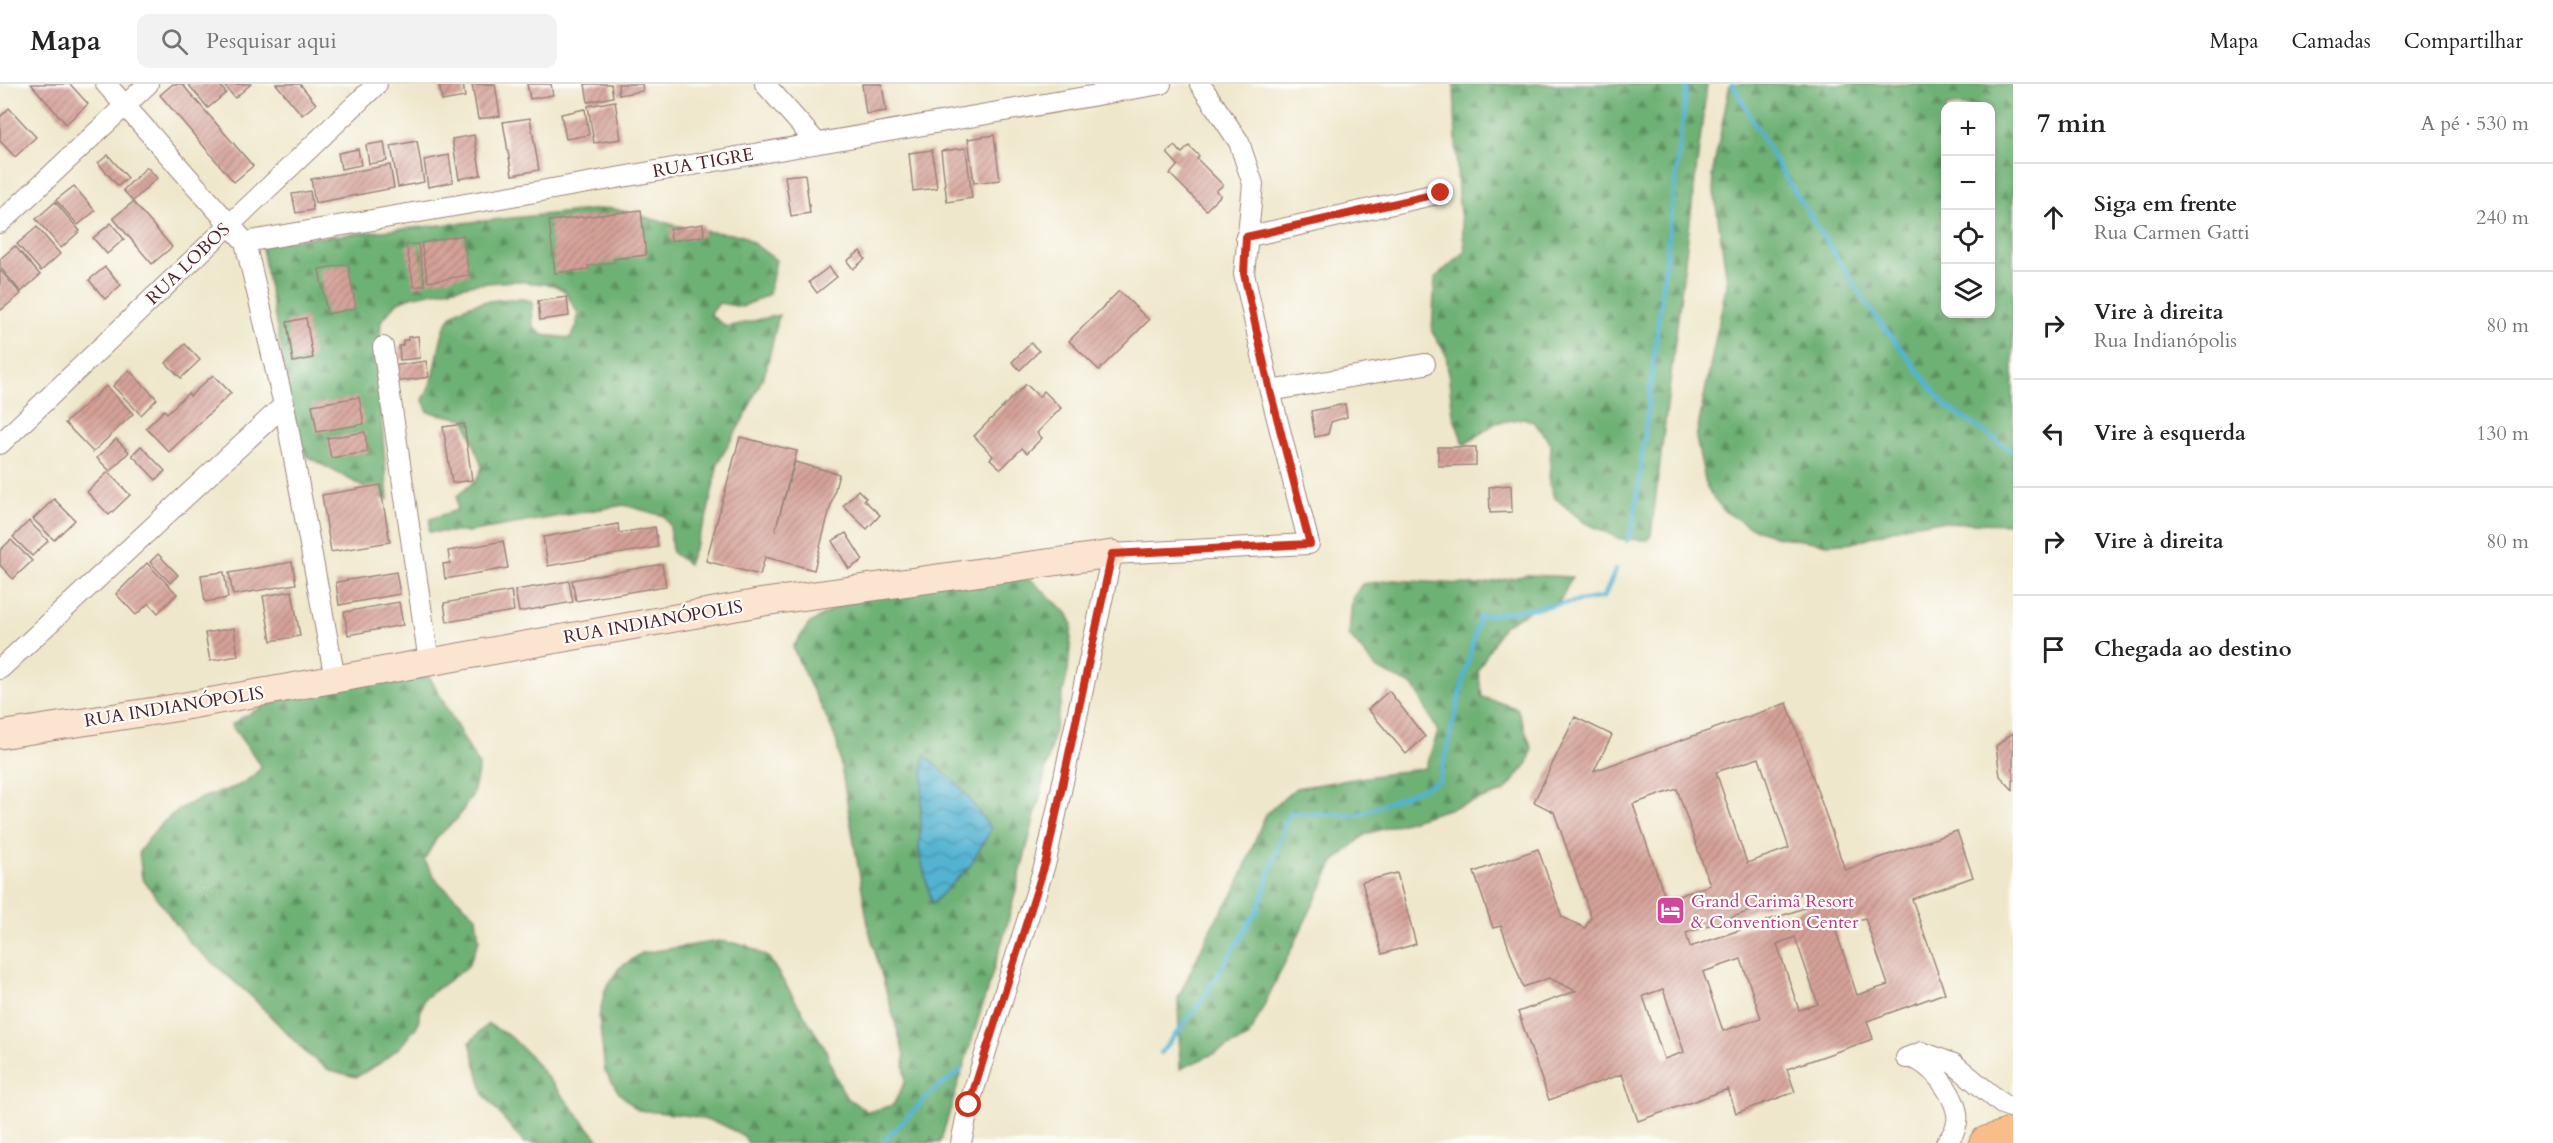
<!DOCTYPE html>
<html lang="pt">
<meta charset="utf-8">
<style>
:root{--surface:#fff;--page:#f2f2f2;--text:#222;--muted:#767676;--line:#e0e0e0}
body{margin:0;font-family:Cardo,serif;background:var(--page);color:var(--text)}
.controls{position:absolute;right:18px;top:18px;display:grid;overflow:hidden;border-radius:12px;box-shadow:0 3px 9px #0003}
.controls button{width:54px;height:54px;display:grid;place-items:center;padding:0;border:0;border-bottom:2px solid var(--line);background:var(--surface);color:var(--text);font:30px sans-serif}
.stop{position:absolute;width:18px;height:18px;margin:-14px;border:4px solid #c8321e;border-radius:50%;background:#fff}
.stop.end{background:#c8321e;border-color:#fff;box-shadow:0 2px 6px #0008}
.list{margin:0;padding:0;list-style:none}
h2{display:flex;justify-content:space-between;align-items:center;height:78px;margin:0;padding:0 24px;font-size:26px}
h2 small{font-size:20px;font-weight:400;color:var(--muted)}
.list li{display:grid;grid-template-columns:39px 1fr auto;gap:18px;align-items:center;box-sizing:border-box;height:108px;padding:0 24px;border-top:2px solid var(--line)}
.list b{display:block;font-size:22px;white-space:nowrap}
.list p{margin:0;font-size:20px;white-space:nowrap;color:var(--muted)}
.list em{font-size:20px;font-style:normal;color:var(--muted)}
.icon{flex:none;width:33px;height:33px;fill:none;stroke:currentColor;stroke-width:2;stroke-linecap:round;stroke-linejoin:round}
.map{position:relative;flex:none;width:2013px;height:1059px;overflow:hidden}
header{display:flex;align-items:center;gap:36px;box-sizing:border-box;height:84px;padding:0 30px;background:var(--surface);border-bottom:2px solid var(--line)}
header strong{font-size:28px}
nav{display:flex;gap:33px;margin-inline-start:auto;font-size:21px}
.search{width:420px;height:54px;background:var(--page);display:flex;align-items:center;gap:15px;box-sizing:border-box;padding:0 21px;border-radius:12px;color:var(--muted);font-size:22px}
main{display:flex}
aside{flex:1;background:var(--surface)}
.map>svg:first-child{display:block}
</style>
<header>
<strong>Mapa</strong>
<div class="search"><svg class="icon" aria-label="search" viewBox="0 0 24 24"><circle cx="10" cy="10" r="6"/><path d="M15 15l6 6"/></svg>Pesquisar aqui</div>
<nav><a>Mapa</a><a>Camadas</a><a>Compartilhar</a></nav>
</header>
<main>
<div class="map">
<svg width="2013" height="1059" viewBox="0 0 2013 1059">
<defs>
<pattern id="forest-firs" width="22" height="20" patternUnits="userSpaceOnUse" patternTransform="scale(1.5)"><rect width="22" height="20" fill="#6eb174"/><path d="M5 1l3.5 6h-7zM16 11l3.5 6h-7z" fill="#5c8f5f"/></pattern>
<pattern id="water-waves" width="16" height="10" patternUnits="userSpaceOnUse" patternTransform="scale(1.5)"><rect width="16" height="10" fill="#52b3d1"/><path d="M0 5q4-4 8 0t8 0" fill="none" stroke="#4691aa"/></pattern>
<pattern id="building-hatch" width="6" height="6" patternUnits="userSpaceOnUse" patternTransform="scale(1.5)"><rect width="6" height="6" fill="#d5a299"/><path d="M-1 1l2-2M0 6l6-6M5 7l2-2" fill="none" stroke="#af837d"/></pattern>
</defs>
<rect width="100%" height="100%" fill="#fdfcf7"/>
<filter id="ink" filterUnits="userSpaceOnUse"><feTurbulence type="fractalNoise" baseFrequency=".0167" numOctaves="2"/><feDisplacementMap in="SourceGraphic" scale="12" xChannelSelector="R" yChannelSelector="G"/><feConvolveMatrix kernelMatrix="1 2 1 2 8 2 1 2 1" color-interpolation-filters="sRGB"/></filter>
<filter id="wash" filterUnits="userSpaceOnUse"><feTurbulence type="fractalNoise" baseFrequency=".008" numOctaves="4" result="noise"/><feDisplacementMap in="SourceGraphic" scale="24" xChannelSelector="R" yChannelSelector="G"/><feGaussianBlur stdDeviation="1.35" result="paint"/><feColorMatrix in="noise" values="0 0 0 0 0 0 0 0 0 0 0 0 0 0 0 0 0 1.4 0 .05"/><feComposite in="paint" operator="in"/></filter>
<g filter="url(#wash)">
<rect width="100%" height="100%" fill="#efe7cb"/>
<g fill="url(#forest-firs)" stroke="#5c6850" stroke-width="1.5" fill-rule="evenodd">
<polygon points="1454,0 1707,0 1651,451 1648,456 1620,455 1584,438 1554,413 1549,400 1551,360 1535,339 1524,334 1496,339 1464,361 1453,331 1446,270 1432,248 1435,194 1465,167 1458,111"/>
<path d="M1730 0H2013V440L1934 438 1907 441 1856 458 1828 460 1774 452 1748 442 1723 426 1707 405 1696 354 1727 197 1712 92ZM1946 22H1990V230H1946Z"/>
<path d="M611 124 693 146 742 151 776 176 769 210 742 223 719 219 710 231 727 243 779 231 766 286 746 330 718 379 707 432 688 480 672 468 670 442 664 432 624 421 468 448H429L430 435 457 426V412L477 395 482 383 465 335 428 328 423 316C427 307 432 298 434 290 444 248 438 223 490 217 506 215 518 213 532 217L533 243 543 251 570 254 577 242 578 229 565 207 554 201 515 197 475 200 410 213 398 218 381 237 378 290 388 416 306 372 296 346 261 159Z"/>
<polygon points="1527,491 1572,493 1560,517 1532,525 1503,542 1478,586 1482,613 1517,624 1532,665 1528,679 1504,708 1366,750 1334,778 1248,954 1180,985 1178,914 1213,840 1236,806 1265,731 1296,704 1425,684 1438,648 1414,602 1377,585 1349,551 1352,515 1362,500 1394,496 1478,501"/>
<path d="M977 493 1031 496 1067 529 1072 539 1068 587 1038 720 1006 845 940 1059H748L744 1052 721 1040 691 1032 638 1026 619 1009 605 987 599 933 605 906 619 884 642 869 719 857 746 861 769 874 826 966 834 989 846 1013 868 1028 893 1021 905 998 904 970 869 846 837 659C826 625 805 597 793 563L809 540 852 513Z"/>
<path d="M399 591 429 592 479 682 473 710 458 734 438 752 424 776 438 798 476 832 479 857 468 882 424 915 417 942 400 963 379 980 356 993 329 986 307 970 252 913 190 859 142 794 139 768C155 745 171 727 197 716 228 703 237 709 262 683L231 641C278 607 343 601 399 591Z"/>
<polygon points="488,940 511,953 529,971 601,1059 524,1059 484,1011 470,958"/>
</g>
<polygon fill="url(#water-waves)" stroke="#4e697e" stroke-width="1.5" points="924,671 961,704 991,745 970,782 932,820 919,767"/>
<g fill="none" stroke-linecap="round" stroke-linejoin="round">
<g stroke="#52b3d1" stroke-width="4.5">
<polyline points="1733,0 1777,80 1873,229 1945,321 2013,368"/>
<polyline points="1627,457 1634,439 1687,0"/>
<polyline points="1161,969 1201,918 1259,823 1289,729 1358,731 1439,697 1479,533 1604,513 1616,485"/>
<polyline points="882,1059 934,1006 961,987"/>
</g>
</g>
<g id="blocks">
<g fill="url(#building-hatch)" fill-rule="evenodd">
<polygon points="31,0 70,0 88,20 66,40"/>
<polygon points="173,0 182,0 253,82 234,98 160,11"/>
<polygon points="188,0 219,0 226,9 208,24"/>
<polygon points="223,0 251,0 235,14"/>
<polygon points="276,0 300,0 316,20 302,31"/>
<polygon points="439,0 463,0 465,13 442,17"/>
<polygon points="472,0 495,0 500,32 478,35"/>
<polygon points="527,0 551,0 553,11 530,15"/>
<polygon points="585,0 611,0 613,13 588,18"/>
<polygon points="618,0 642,0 643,7 619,11"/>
<polygon points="862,0 882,0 886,27 866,30"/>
<polygon points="615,17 621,55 594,59 588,22"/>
<polygon points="9,24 36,53 15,73 0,57 0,33"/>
<polygon points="585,25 589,51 566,55 561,30"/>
<polygon points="530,34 539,86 512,91 503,38"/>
<polygon points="474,51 481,91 459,95 452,55"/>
<polygon points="994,51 1000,96 974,99 968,55"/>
<polygon points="417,57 424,98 398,103 391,62"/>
<polygon points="384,58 387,77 369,80 366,61"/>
<polygon points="1174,62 1182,69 1189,62 1199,72 1197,75 1223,101 1216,107 1221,111 1206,126 1170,90 1178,81 1167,69"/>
<polygon points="966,64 972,114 947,118 941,67"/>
<polygon points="358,65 361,81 341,85 338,69"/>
<polygon points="932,66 937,104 913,107 909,69"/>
<polygon points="108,71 128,94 118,102 98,79"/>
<polygon points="449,71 453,98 428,103 424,76"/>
<polygon points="390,81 394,104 315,119 311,95"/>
<polygon points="147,83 157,94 133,117 123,106"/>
<polygon points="805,90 810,129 791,132 785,92"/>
<polygon points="74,102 95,127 78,141 56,116"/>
<polygon points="310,107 313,126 296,129 292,110"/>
<polygon points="55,118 80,147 61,164 36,135"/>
<polygon points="133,118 172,163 152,180 113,134"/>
<polygon points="641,126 646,171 614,175 615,178 588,182 589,185 555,189 549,137"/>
<polygon points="111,139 124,155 107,170 93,154"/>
<polygon points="703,140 704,152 671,157 670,145"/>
<polygon points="37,143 60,170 41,187 17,160"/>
<polygon points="463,151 469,191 428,198 421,159"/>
<polygon points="418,160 425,201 414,203 406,161"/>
<polygon points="15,162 40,191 21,208 0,183 0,175"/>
<polygon points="860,167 865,175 853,185 847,177"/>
<polygon points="348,180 356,224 327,230 319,185"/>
<polygon points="105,183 121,201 105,215 89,196"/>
<polygon points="829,183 837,193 817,209 809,198"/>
<polygon points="0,186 21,210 1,226 0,225"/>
<polygon points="1119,207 1149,236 1099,286 1069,257"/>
<polygon points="567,213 569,232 540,236 538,217"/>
<polygon points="306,234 313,274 293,278 287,238"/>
<polygon points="418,252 420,274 400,276 399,262 403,261 403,256 408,256 408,253"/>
<polygon points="1031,259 1039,267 1020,286 1012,278"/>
<polygon points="185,260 200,276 181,294 166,279"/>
<polygon points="426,277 429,293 395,298 393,282"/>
<polygon points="129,286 157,315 141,331 113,302"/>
<polygon points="213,291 231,309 169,368 146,344 164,326 167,329 188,309 190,312"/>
<polygon points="1026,300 1039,313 1044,307 1061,324 1037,349 1042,354 1027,369 1022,364 1001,385 990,375 993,372 974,352"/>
<polygon points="106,302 133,330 93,368 65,339"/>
<polygon points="359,313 364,340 317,348 312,321"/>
<polygon points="1345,320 1347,333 1331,338 1328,350 1315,353 1311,327"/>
<polygon points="464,340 472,396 452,399 443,343"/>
<polygon points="365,348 368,368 331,374 327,354"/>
<polygon points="740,353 797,367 775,447 795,378 839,390 814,486 765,473 760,491 706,477"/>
<polygon points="116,355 129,368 110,387 97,374"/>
<polygon points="141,362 165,387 156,396 132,371"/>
<polygon points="1438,363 1476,363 1476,381 1438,382"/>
<polygon points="108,388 130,411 109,431 87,408"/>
<polygon points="380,401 390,458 331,468 322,411"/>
<polygon points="1511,401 1512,428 1490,429 1489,403"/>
<polygon points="858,406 866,414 864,416 880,431 867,445 843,422"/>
<polygon points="54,415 75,436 54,456 33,435"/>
<polygon points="29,437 48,457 32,472 13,453"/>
<polygon points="618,440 619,449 655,443 658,463 548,482 543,453"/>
<polygon points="846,449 863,476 849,485 832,457"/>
<polygon points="11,456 32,477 13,495 0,481 0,466"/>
<polygon points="503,457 508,484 445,495 443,480 450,479 448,467"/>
<polygon points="158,470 178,491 170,499 150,478"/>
<polygon points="292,478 296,500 233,511 229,489"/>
<polygon points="147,479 177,510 158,529 149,519 136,531 116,510"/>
<polygon points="662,480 666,502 576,517 572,496"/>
<polygon points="224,488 228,514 205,518 201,491"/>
<polygon points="396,488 400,510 339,521 336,498"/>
<polygon points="569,497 573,518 519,528 515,506"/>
<polygon points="292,507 300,552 271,557 263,512"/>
<polygon points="511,507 514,527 447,538 444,519"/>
<polygon points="399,518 403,541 348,551 344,528"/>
<polygon points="234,544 238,572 210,577 205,549"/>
<polygon points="1389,607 1425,653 1406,670 1368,625"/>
<path d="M1787 619 1845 786 1957 747 1973 793 1912 815 1945 909 1867 937 1873 955 1787 985 1795 1008 1736 1029 1728 1005 1638 1037 1622 990 1549 1016 1518 928 1576 907 1549 894 1523 903 1501 842 1493 844 1474 788 1538 765 1562 833 1585 844 1591 833 1554 728 1534 718 1575 633 1612 651 1594 687ZM1759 674 1789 764 1747 779 1716 688ZM1677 705 1710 801 1666 816 1633 720ZM1808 807 1813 821 1690 863 1686 849ZM1865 834 1888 901 1857 911 1835 844ZM1795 853 1818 920 1799 926 1777 860ZM1741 875 1761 934 1723 947 1703 888ZM1663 905 1684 968 1664 975 1643 912Z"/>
<polygon points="2013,649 2013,706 2000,692 1996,662"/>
<polygon points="1397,789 1416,860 1382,870 1362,798"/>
</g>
</g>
</g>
<g filter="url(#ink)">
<use href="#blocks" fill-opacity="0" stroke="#9c837b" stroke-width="1.5"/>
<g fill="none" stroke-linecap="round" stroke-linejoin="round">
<defs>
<g id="street">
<polyline points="106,0 245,158 284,321 335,595"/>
<polyline points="765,0 817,59"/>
<polyline points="0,139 148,0"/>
<polyline points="1246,153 1441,109"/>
<polyline points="245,158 1161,0"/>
<polyline points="383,263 429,578"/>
<polyline points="1270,307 1425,280"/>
<polyline points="0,360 377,0"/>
<polyline points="0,585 284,321"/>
<polyline points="1906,974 1922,968 1954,980 2002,1020 2013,1024"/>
<path d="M1909 974C1930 975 1961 1017 1957 1038 1956 1045 1951 1054 1946 1059"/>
<polyline points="961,1059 969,1021 1046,777 1112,470 1309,460 1270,307 1244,190 1253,100 1239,58 1200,0"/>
</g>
<polyline id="secondary" points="0,651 174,624 764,518 1112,470"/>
<polyline id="highway" points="1986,1059 2013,1050"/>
</defs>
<use href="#street" stroke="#9c837b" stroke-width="22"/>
<use href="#secondary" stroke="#9c837b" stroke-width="29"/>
<use href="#highway" stroke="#9c837b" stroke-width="35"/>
<use href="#street" stroke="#fff" stroke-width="20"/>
<use href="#secondary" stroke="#fce5d0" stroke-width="27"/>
<use href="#highway" stroke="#f8bd89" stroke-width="33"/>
</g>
</g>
<g fill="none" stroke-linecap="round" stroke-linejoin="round" filter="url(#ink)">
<polyline stroke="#c8321e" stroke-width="8" points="969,1021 1046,777 1112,470 1310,460 1270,307 1244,190 1246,153 1441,109"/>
</g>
<defs>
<symbol id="hotel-square" viewBox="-11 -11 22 22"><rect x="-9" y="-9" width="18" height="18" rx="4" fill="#d1479c" stroke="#fdfcf7"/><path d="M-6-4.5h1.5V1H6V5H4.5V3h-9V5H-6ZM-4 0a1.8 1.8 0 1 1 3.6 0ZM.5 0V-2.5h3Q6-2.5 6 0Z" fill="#fff"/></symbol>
</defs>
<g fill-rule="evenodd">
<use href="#hotel-square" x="1654" y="810" width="33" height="33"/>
</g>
<g text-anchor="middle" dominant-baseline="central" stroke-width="4.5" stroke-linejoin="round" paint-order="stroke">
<g font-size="18" fill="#4a1f2b" stroke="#fdfcf7">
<text transform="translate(703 79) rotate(-10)">RUA TIGRE</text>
<text transform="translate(188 180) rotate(-44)">RUA LOBOS</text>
<text transform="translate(653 538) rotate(-10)">RUA INDIANÓPOLIS</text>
<text transform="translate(174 623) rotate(-9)">RUA INDIANÓPOLIS</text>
</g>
<g font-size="18" fill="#b23c85" stroke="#fdfcf7" text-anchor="start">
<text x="1691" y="817">Grand Carimã Resort<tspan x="1691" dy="21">&amp; Convention Center</tspan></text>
</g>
</g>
</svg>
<div class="controls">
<button>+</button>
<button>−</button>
<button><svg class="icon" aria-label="locate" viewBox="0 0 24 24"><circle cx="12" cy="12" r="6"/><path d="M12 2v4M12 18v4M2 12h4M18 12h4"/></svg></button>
<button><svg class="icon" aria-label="layers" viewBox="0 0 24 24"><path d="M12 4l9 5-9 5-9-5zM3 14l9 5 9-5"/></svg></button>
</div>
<div class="stop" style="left:969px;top:1021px"></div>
<div class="stop end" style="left:1441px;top:109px"></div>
</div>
<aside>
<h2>7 min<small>A pé · 530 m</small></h2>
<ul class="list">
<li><svg class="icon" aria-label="ahead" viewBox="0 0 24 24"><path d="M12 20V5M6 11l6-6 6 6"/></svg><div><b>Siga em frente</b><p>Rua Carmen Gatti</p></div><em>240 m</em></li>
<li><svg class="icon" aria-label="right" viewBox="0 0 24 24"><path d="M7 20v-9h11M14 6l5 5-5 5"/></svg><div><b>Vire à direita</b><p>Rua Indianópolis</p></div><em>80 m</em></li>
<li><svg class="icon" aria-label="left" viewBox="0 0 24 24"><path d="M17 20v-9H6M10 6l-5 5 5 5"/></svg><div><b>Vire à esquerda</b></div><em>130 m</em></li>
<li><svg class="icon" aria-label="right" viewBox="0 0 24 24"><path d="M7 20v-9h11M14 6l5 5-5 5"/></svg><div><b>Vire à direita</b></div><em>80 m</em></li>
<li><svg class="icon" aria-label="arrive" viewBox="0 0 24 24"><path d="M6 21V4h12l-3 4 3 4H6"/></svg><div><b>Chegada ao destino</b></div></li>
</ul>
</aside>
</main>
